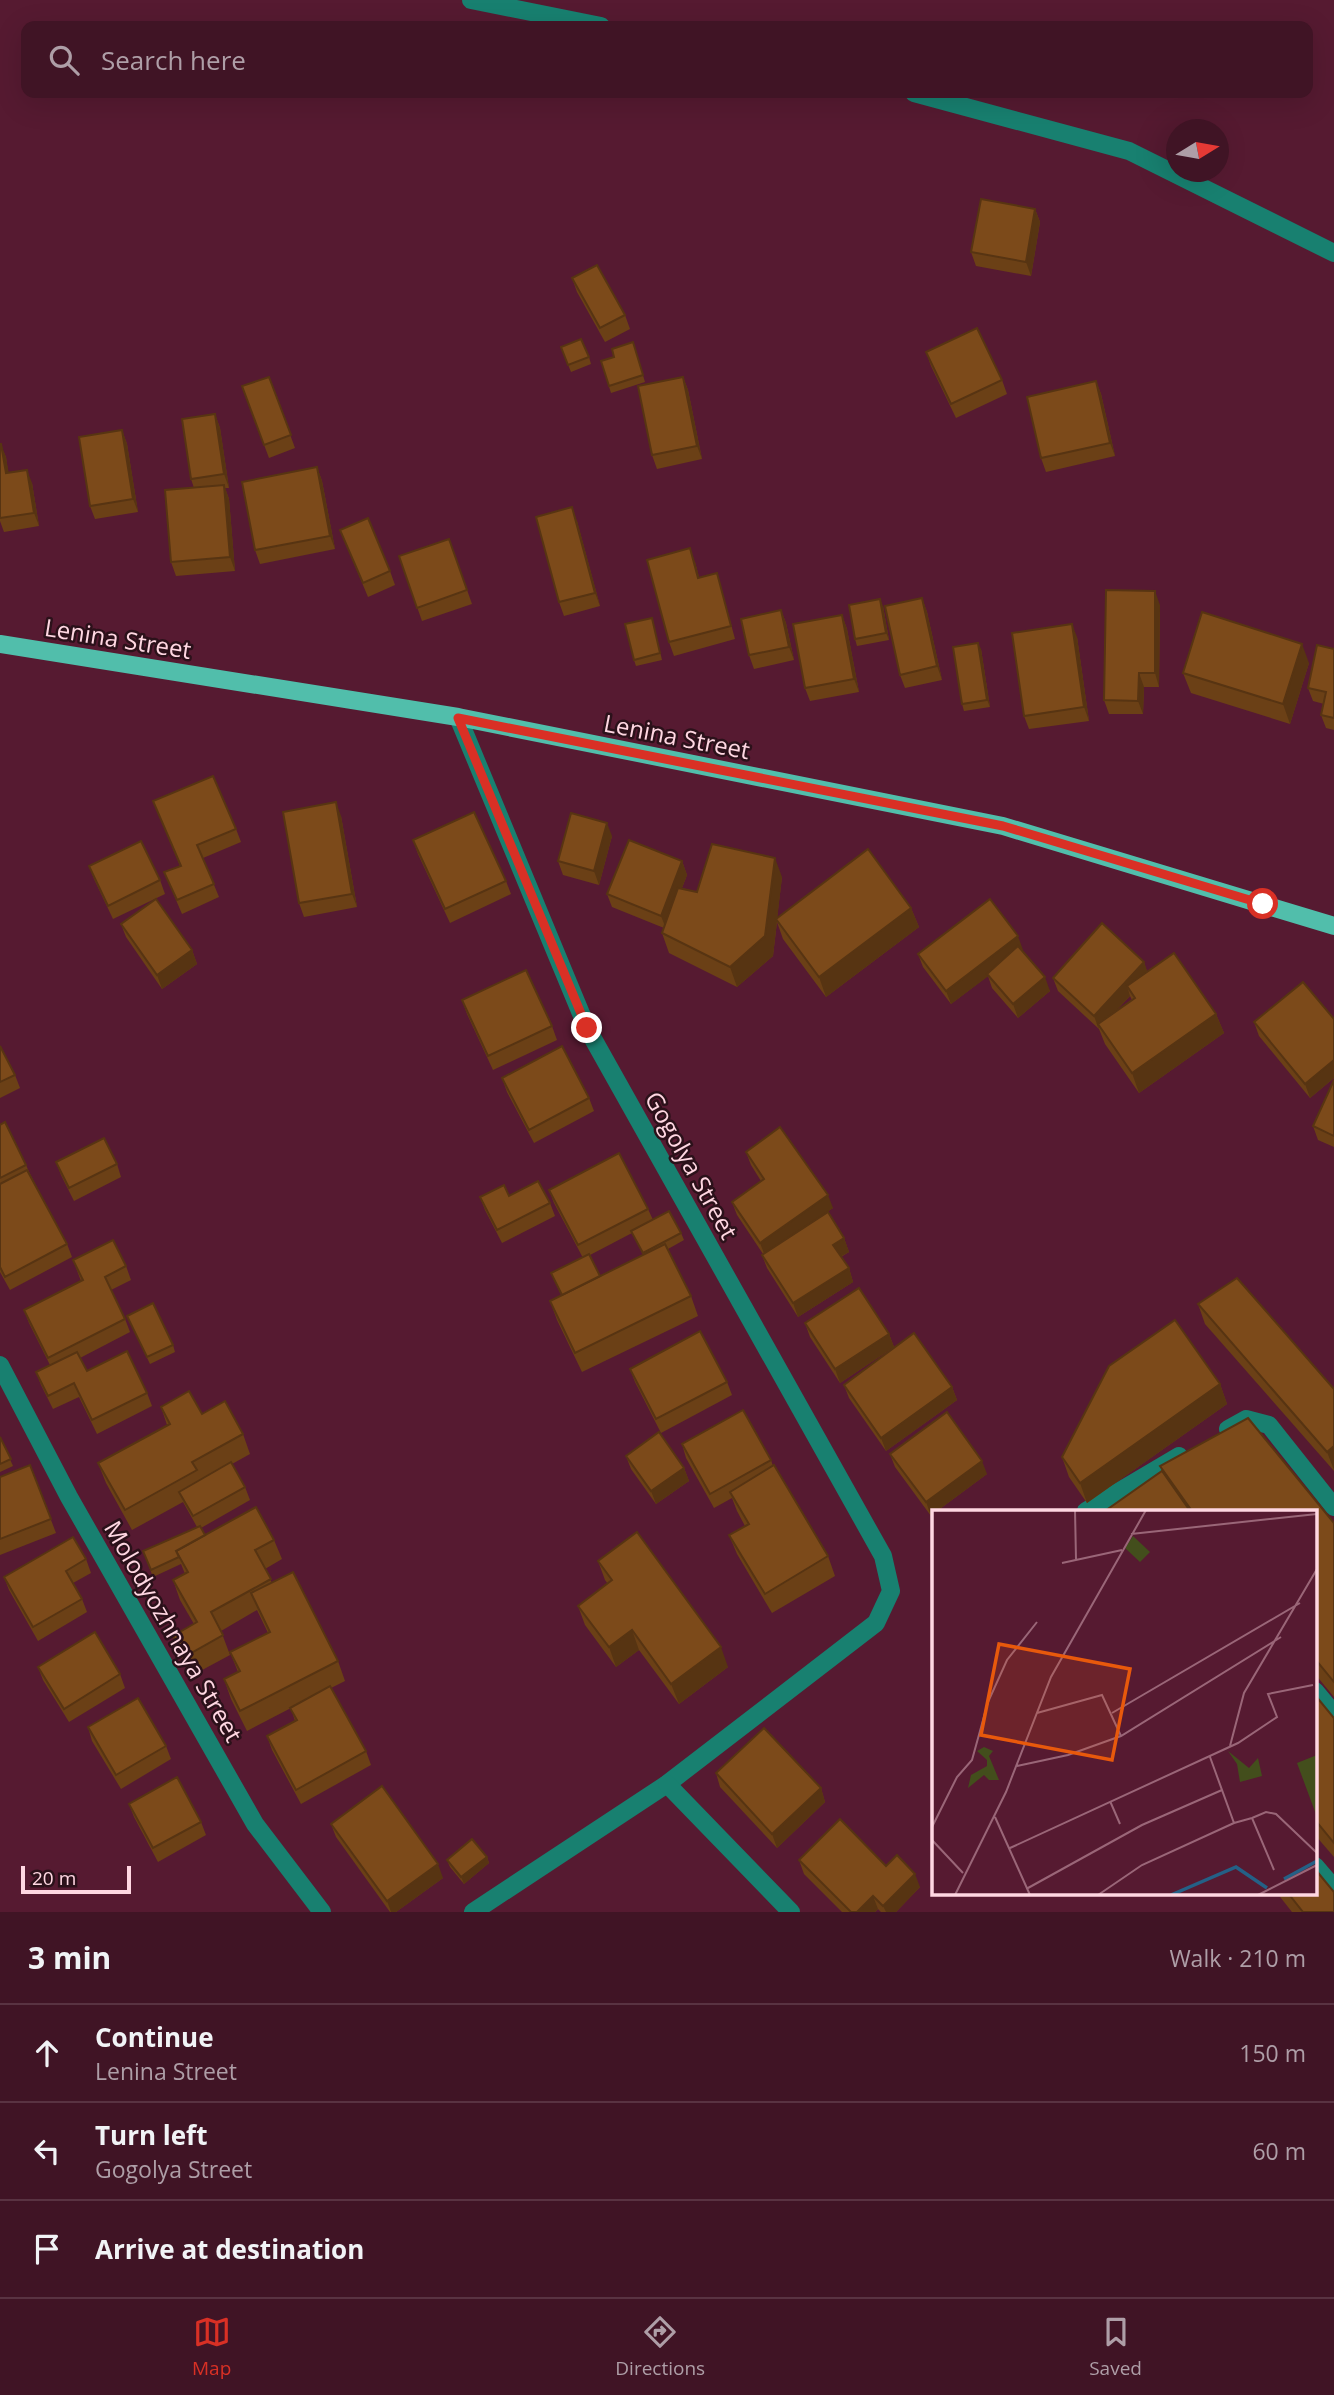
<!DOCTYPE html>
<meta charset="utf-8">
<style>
:root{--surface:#401425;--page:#4b2132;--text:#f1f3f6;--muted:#ae9ea7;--line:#593342;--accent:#d93025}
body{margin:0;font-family:"Open Sans",sans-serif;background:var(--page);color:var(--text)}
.compass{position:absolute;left:1166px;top:119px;width:63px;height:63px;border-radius:50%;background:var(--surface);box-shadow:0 7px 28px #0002;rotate:79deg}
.scale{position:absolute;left:21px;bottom:18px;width:110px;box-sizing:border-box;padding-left:7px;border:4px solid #ffd7e2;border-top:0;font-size:19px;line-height:24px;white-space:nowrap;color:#ffd7e2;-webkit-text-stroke:5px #2b111a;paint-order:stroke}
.stop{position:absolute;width:21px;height:21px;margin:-16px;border:5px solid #d93025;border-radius:50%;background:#fff}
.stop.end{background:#d93025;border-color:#fff;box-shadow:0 2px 7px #0008}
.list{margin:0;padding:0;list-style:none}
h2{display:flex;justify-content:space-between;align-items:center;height:91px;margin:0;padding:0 28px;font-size:30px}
h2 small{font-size:23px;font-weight:400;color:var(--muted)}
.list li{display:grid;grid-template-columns:46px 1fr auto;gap:21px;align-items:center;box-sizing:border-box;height:98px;padding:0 28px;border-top:2px solid var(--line)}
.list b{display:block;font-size:26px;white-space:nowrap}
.list p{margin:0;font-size:23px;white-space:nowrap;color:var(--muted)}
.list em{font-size:23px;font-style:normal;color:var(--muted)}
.icon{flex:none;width:38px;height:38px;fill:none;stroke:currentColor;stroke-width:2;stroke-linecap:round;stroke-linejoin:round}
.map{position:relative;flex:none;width:1334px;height:1912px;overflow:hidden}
.search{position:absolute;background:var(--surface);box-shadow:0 7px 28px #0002;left:21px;right:21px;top:21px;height:77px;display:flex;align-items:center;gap:18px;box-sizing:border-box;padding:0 24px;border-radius:14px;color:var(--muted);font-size:26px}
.sheet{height:385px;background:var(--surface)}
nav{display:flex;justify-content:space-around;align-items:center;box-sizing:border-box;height:98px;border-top:2px solid var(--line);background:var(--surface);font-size:19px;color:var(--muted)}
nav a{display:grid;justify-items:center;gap:4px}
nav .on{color:var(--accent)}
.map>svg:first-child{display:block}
</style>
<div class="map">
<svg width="1334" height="1912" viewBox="0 0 1334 1912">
<rect width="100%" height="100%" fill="#561a31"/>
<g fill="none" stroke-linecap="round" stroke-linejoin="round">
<g stroke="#188070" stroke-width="18">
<polyline points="471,0 601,26"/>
<polyline points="914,93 1129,151 1334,253"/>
<polyline points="458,717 587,1028 883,1556 891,1591 876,1623 667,1784 473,1912"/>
<polyline points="0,1365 69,1497 255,1824 322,1912"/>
<polyline points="1228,1429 1246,1419 1269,1425 1334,1507"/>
<polyline points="1086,1511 1179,1456"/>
<polyline points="1315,1691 1334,1714"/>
<polyline points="667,1784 791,1912"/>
<polyline points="1315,1866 1334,1888"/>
</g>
<polyline stroke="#51beab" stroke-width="18" points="0,644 458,717 1003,826 1334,926"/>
</g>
<g fill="#6b4016" fill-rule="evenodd">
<polygon points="1035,209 1040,222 1031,276 976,266 971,252"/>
<polygon points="572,278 625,315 630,329 605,342 577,292"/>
<polygon points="633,342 645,382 611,393 601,361 614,357"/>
<polygon points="561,347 589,357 591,364 571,372"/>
<polygon points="926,352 1002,380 1007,394 956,418 931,366"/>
<polygon points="269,377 295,448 269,458 242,386"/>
<polygon points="683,377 688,390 702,459 657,469 652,455"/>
<polygon points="1096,381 1101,394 1115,456 1046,472 1041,458"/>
<polygon points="215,414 220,428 229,488 225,488 229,499 235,571 176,576 171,562 194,488 191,479"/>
<polygon points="122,430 127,444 138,512 95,519 90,506"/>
<polygon points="0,444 6,457 8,472 32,483 39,526 4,532 0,521"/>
<polygon points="317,467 322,481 335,549 260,564 255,550"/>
<polygon points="577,521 600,606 564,616 559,602"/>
<polygon points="340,530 390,571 395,585 368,597"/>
<polygon points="449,539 472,604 422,621 399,556"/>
<polygon points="695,562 699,577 721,587 735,639 674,656 669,642"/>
<polygon points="922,598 927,612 942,680 905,688 900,675"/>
<polygon points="1160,605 1159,687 1144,687 1143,714 1109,714 1104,700"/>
<polygon points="883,606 889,640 857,646 855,639"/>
<polygon points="781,610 786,623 794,660 754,669 749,655"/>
<polygon points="842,615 847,629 859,692 810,701 805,688"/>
<polygon points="652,618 662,660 636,666 634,660"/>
<polygon points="1077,637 1089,721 1029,729 1024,716"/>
<polygon points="981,649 990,707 964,711 962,704"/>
<polygon points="1334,649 1334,730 1326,728 1321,715 1324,704 1313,701 1308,688"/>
<polygon points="1309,663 1290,724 1191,693 1183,673"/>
<polygon points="153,801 236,829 241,842 203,858 219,897 182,914 164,872 180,866"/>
<polygon points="341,816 357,907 304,917 299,903"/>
<polygon points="612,836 599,885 563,875 558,861"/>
<polygon points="413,840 506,881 511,894 450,923 418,854"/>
<polygon points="682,861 687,875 682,888 697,892 782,877 777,918 911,908 919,927 826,997 783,939 777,922 773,956 737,987 669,953 662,933 664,928 612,907 607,894"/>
<polygon points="89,866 160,880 165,894 113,919 94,879"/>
<polygon points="121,924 192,950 197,964 162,989 126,937"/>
<polygon points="1023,950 1022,951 1050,991 1018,1018 992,988 988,976 951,1004 923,967 918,954"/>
<path d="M1144 962 1147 972 1216 1014 1224 1033 1139 1093 1105 1044 1099 1029 1058 991 1053 978ZM1130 996 1132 1000 1115 1012Z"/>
<polygon points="462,1000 552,1026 557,1040 493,1070 467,1014"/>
<polygon points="1334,1019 1334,1078 1310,1098 1259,1036 1254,1022"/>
<polygon points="0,1046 15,1075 20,1088 0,1098"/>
<polygon points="502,1078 589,1098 594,1111 534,1143 507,1092"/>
<polygon points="1334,1080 1334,1147 1318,1140 1313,1126"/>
<polygon points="0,1125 26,1165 30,1174 67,1244 72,1257 10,1290 0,1272"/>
<polygon points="746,1152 833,1208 821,1216 844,1238 849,1252 841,1257 849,1268 853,1282 798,1317 767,1268 762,1255 763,1254 737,1215 732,1202 761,1181 751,1165"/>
<polygon points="56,1162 117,1164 121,1177 74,1201 61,1175"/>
<path d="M549 1190 648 1209 653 1220 681 1233 684 1240 668 1249 691 1296 698 1316 582 1372 557 1320 550 1301 561 1295 551 1273 583 1258 554 1203ZM632 1233 643 1255 600 1276 590 1255Z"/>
<polygon points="480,1197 550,1203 555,1216 502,1243 485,1210"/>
<polygon points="73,1260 126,1266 131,1280 111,1290 125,1319 130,1332 80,1358 87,1371 147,1393 152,1406 97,1434 79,1397 53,1409 41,1385 36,1372 50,1365 29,1323 24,1310 81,1281"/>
<polygon points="1198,1304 1334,1389 1334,1471 1205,1324"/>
<polygon points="127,1316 173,1345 175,1352 150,1364"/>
<polygon points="805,1323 889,1334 894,1347 840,1383 810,1337"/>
<polygon points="630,1369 727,1382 732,1395 661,1433 635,1382"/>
<polygon points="1220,1384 1227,1404 1087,1503 1069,1477 1062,1457"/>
<polygon points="844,1385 952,1387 957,1400 886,1451 849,1398"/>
<polygon points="161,1407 202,1414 243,1434 250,1454 232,1464 245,1487 250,1500 201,1528 205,1535 274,1540 282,1559 265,1569 272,1583 338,1661 345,1681 331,1688 366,1751 371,1765 301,1804 272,1750 267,1736 295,1721 291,1708 247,1731 231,1699 224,1679 238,1672 230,1652 268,1633 257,1610 221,1631 230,1655 191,1676 180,1655 173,1636 194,1624 180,1600 173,1580 185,1574 181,1564 153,1577 143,1551 197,1527 183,1502 132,1530 106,1483 98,1463 167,1425"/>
<polygon points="1248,1418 1334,1523 1334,1697 1315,1674 1315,1511 1105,1511 1162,1471 1160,1466"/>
<polygon points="0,1437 13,1466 0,1472"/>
<polygon points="682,1444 771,1460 773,1466 828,1556 835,1576 772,1613 737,1554 729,1535 745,1526 737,1511 732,1498 714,1508 686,1458"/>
<polygon points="890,1454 987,1474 937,1511 933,1511 931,1516 895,1467"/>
<polygon points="626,1456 684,1468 689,1481 656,1504 631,1469"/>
<polygon points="30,1465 56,1533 0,1555 0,1477"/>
<polygon points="86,1559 91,1573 73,1583 82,1599 87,1612 38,1641 9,1590 4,1577"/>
<polygon points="598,1561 728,1667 679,1704 639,1650 616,1667 585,1625 578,1606 608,1584 605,1580"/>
<polygon points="38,1667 120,1674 125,1688 69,1722 43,1680"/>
<polygon points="1315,1695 1334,1718 1334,1857 1315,1835"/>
<polygon points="88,1727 166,1746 171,1759 121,1789 92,1741"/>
<polygon points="716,1773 821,1788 825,1802 777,1848 720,1787"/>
<polygon points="129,1804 201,1822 206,1835 158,1862 134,1817"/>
<polygon points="331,1824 443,1878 396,1912 390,1912 336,1837"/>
<polygon points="487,1857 489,1863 464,1884 450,1867 447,1860"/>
<polygon points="799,1860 886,1866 920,1887 896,1912 881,1912 878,1909 875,1912 842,1912 804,1874"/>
<polygon points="1277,1893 1315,1893 1334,1912 1292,1912"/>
</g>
<g fill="#573412">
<polygon points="1035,209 1040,222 1031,276 1026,262"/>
<polygon points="683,377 688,390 702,459 697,446"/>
<polygon points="1096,381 1101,394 1115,456 1110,443"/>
<polygon points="215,414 220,428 229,488 224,474"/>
<polygon points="122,430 127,444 138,512 133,499"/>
<polygon points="1,444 6,457 11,486 6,473"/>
<polygon points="317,467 322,481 335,549 330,536"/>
<polygon points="27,470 32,483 39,526 34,513"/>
<polygon points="224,485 229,499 235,571 230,557"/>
<polygon points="572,507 577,521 600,606 595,593"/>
<polygon points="690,548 695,562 703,591 698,578"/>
<polygon points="1155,591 1160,605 1159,687 1155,673"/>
<polygon points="922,598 927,612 942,680 937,666"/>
<polygon points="880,599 883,606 889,640 886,633"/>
<polygon points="781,610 786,623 794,660 789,647"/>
<polygon points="842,615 847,629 859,692 854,679"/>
<polygon points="1072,624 1077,637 1089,721 1084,707"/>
<polygon points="978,643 981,649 990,707 987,700"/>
<polygon points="1302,644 1309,663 1290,724 1283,704"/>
<polygon points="1139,673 1144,687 1143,714 1138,701"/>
<polygon points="336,802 341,816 357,907 352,894"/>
<polygon points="607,823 612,836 599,885 594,871"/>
<polygon points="775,858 782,877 773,956 737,987 730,967"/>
<polygon points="682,861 687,875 666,929 661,916"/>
<polygon points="911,908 919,927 826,997 819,977"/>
<polygon points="1018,936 1023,950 951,1004 946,991"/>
<polygon points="192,950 197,964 162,989 157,975"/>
<polygon points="1144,962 1149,976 1127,986 1130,996 1100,1028 1098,1024 1099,1030 1094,1016"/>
<polygon points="1045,977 1050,991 1018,1018 1013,1004"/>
<polygon points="1216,1014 1224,1033 1139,1093 1132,1073"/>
<polygon points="1334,1060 1334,1078 1310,1098 1305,1084"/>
<polygon points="828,1195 833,1208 765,1256 760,1243"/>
<polygon points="844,1238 849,1252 838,1258 833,1245"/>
<polygon points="849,1268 853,1282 798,1317 793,1303"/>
<polygon points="889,1334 894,1347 840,1383 835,1369"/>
<polygon points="1220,1384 1227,1404 1087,1503 1080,1483"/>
<polygon points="952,1387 957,1400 886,1451 881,1438"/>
<polygon points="1334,1446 1334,1470 1327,1452"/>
<polygon points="982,1461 987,1474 937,1511 933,1511 933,1514 931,1516 926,1502"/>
<polygon points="684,1468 689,1481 656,1504 651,1491"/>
<polygon points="632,1630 639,1650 616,1667 609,1647"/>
<polygon points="721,1647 728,1667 679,1704 671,1684"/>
<polygon points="821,1788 825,1802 777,1848 772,1834"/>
<polygon points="487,1857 489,1863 464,1884 461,1877"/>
<polygon points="438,1864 443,1878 396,1912 391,1912 387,1901"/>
<polygon points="915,1874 920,1887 896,1912 886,1912 883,1906"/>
<polygon points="873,1896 878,1909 875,1912 857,1912"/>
</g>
<g fill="#7c4a1a" stroke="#573412" stroke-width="2">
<polygon points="981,199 1035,209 1026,262 971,252"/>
<polygon points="597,265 625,315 600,328 572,278"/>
<polygon points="977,328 1002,380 951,404 926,352"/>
<polygon points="581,339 589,357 568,365 561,347"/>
<polygon points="633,342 643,375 609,386 601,361 614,357 612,349"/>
<polygon points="269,377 291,435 264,445 242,386"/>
<polygon points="683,377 697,446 652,455 638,386"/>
<polygon points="1096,381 1110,443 1041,458 1027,397"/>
<polygon points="215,414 224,474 191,479 182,419"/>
<polygon points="122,430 133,499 90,506 79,437"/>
<polygon points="0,444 1,444 6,473 27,470 34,513 0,518"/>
<polygon points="317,467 330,536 255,550 242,482"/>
<polygon points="224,485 230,557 171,562 165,490"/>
<polygon points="572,507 595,593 559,602 536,517"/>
<polygon points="368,518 390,571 363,583 340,530"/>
<polygon points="449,539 467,590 417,608 399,556"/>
<polygon points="690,548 698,578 717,573 731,626 669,642 647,560"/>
<polygon points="1106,590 1155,591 1155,673 1139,673 1138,701 1104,700"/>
<polygon points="922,598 937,666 900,675 885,606"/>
<polygon points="880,599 886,633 855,639 849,605"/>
<polygon points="781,610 789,647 749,655 741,619"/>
<polygon points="1202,612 1302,644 1283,704 1183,673"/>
<polygon points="842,615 854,679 805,688 793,624"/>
<polygon points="652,618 660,653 634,660 625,624"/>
<polygon points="1072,624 1084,707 1024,716 1012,633"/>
<polygon points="978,643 987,700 962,704 953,647"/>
<polygon points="1317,645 1334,649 1334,718 1321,715 1326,692 1308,688"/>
<polygon points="213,776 236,829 197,845 214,884 177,900 164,872 181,866 153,801"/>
<polygon points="336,802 352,894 299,903 283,812"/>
<polygon points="474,812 506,881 445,909 413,840"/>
<polygon points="571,813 607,823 594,871 558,861"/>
<polygon points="629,840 682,861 661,916 607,894"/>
<polygon points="141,841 160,880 108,906 89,866"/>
<polygon points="712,844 775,858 765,936 730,967 662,933 678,888 697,892"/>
<polygon points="868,849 911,908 819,977 776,919"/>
<polygon points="156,899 192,950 157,975 121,924"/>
<polygon points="990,899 1018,936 946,991 918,954"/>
<polygon points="1102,923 1144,962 1094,1016 1053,978"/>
<polygon points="1018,946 1045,977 1013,1004 987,974"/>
<polygon points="1174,953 1216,1014 1132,1073 1098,1024 1135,998 1127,986"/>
<polygon points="526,970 552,1026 488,1056 462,1000"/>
<polygon points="1303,982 1334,1019 1334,1060 1305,1084 1254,1022"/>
<polygon points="0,1046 15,1075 0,1082"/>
<polygon points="562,1046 589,1098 529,1130 502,1078"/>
<polygon points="1334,1080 1334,1136 1313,1126"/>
<polygon points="5,1122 26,1165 0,1178 0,1125"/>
<polygon points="780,1127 828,1195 760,1243 732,1202 764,1179 746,1152"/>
<polygon points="104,1138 117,1164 69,1188 56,1162"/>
<polygon points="619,1153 648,1209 578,1245 549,1190"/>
<polygon points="27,1170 67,1244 5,1277 0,1267 0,1184"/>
<polygon points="538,1181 550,1203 497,1230 480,1197 504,1185 509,1196"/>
<polygon points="669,1211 681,1233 643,1253 631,1231"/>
<polygon points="828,1212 844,1238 833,1245 849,1268 793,1303 762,1255"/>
<polygon points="113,1240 126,1266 105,1277 125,1319 48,1358 24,1310 83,1280 73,1260"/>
<polygon points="665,1244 691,1296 575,1353 550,1301"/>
<polygon points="589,1254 600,1276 562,1295 551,1273"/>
<polygon points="1237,1278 1334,1389 1334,1446 1327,1452 1198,1304"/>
<polygon points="859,1288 889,1334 835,1369 805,1323"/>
<polygon points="153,1303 173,1345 147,1357 127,1316"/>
<polygon points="1175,1320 1220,1384 1080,1483 1062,1457 1109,1366"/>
<polygon points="700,1331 727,1382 656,1419 630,1369"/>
<polygon points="914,1333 952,1387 881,1438 844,1385"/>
<polygon points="127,1351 147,1393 92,1420 74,1383 48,1396 36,1372 77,1352 87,1371"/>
<polygon points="189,1391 202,1414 225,1401 243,1434 192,1462 197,1470 125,1510 98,1463 170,1424 161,1407"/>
<polygon points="743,1410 771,1460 710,1494 682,1444"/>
<polygon points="947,1412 982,1461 926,1502 890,1454"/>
<polygon points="1248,1418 1334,1523 1334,1682 1315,1659 1315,1511 1192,1511 1160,1466"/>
<polygon points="659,1432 684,1468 651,1491 626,1456"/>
<polygon points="0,1437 11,1459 0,1464"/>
<polygon points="231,1462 245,1487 193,1516 179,1492"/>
<polygon points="30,1465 51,1519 0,1539 0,1477"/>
<polygon points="774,1465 828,1556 765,1594 729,1535 749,1524 730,1492"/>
<polygon points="1162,1471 1190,1511 1105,1511"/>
<polygon points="256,1507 274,1540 255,1550 271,1579 211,1612 223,1635 184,1657 173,1636 197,1622 173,1580 188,1572 176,1551"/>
<polygon points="200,1526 205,1535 176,1551 179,1557 151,1570 143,1551"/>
<polygon points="637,1532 721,1647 671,1684 632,1630 609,1647 578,1606 612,1580 598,1561"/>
<polygon points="73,1537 86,1559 66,1571 82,1599 33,1627 4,1577"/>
<polygon points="293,1572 338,1661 240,1711 224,1679 240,1671 230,1652 270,1632 251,1593"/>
<polygon points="95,1632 120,1674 64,1709 38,1667"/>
<polygon points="330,1686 366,1751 296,1790 267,1736 297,1720 290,1708"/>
<polygon points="1315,1695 1334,1718 1334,1843 1315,1820"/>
<polygon points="138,1698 166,1746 116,1775 88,1727"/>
<polygon points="764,1728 821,1788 772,1834 716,1773"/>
<polygon points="177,1777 201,1822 153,1848 129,1804"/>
<polygon points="382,1786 438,1864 387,1901 331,1824"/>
<polygon points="840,1819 886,1866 897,1855 915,1874 883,1906 873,1896 857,1912 851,1912 799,1860"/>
<polygon points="472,1839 487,1857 461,1877 447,1860"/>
<polygon points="1315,1869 1334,1892 1334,1912 1303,1912 1288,1893 1315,1893"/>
</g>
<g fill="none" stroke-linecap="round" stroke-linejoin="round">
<polyline stroke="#d93025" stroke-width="9" points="587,1028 458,718 1003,826 1263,904"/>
</g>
<g text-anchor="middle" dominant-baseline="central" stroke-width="5" stroke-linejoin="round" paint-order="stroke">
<g font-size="24" fill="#ffd7e2" stroke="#2b111a">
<text transform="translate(118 638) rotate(9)">Lenina Street</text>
<text transform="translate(677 736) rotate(11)">Lenina Street</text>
<text transform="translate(692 1165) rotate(61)">Gogolya Street</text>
<text transform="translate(174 1631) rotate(60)">Molodyozhnaya Street</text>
</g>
</g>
<g transform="translate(932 1510)">
<rect width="385" height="385" fill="#561a31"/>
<path d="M201 26 218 42 208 52 193 38ZM52 237 61 241 57 246 67 270H57L52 265 36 278 39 265 55 256V250L45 241ZM296 241 317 258 326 248 330 266 308 272 305 254ZM385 245V307L365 253Z" fill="#434e1c"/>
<path fill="none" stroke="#246086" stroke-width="3.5" d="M352 369 385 351M239 385 304 357 335 378"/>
<path fill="none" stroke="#9a6678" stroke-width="2" d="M143 0 144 49M199 24 385 4M130 53 190 40M105 203 170 185 189 226M180 203 368 93M298 236 312 183 385 59M278 247 302 313 320 308 342 360M85 256 136 245 189 226 349 127M178 291 188 314M63 307 98 385M320 308 334 302 344 304 385 343M0 317 25 267 40 250 56 192 75 150 105 112M0 330 31 363M78 338 306 233 345 207 336 184 381 175M96 378 210 315 290 280M23 385 74 282 119 167 214 0M166 385 210 355 302 313M326 385 385 355"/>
<path fill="#e8590c" fill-opacity="0.15" stroke="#e8590c" stroke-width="3.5" d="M67 134 198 159 180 250 49 225Z"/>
<rect width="385" height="385" fill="none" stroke="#ffd7e2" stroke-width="3.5"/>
</g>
</svg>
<svg class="compass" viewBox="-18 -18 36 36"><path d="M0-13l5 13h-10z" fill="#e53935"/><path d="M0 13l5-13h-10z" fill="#ae9ea7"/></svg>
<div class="scale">20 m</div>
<div class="stop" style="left:1263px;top:904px"></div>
<div class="stop end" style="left:587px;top:1028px"></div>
<div class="search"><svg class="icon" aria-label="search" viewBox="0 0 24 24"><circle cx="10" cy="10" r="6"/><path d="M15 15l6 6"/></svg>Search here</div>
</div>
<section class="sheet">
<h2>3 min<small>Walk · 210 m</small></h2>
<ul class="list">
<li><svg class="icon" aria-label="ahead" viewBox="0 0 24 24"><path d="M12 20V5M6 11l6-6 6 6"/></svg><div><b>Continue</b><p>Lenina Street</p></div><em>150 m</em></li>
<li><svg class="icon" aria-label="left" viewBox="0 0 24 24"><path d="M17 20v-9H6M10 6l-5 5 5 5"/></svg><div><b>Turn left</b><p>Gogolya Street</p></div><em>60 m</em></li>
<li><svg class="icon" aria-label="arrive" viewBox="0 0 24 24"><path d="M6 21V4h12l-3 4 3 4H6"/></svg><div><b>Arrive at destination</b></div></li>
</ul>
</section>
<nav>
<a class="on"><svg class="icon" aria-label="map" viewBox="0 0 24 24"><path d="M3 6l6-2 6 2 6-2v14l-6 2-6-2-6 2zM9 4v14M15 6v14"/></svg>Map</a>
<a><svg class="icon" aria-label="directions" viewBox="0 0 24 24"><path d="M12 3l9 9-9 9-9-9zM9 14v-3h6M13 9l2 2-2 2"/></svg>Directions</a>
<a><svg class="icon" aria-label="saved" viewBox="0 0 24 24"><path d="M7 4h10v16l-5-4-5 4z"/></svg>Saved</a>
</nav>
